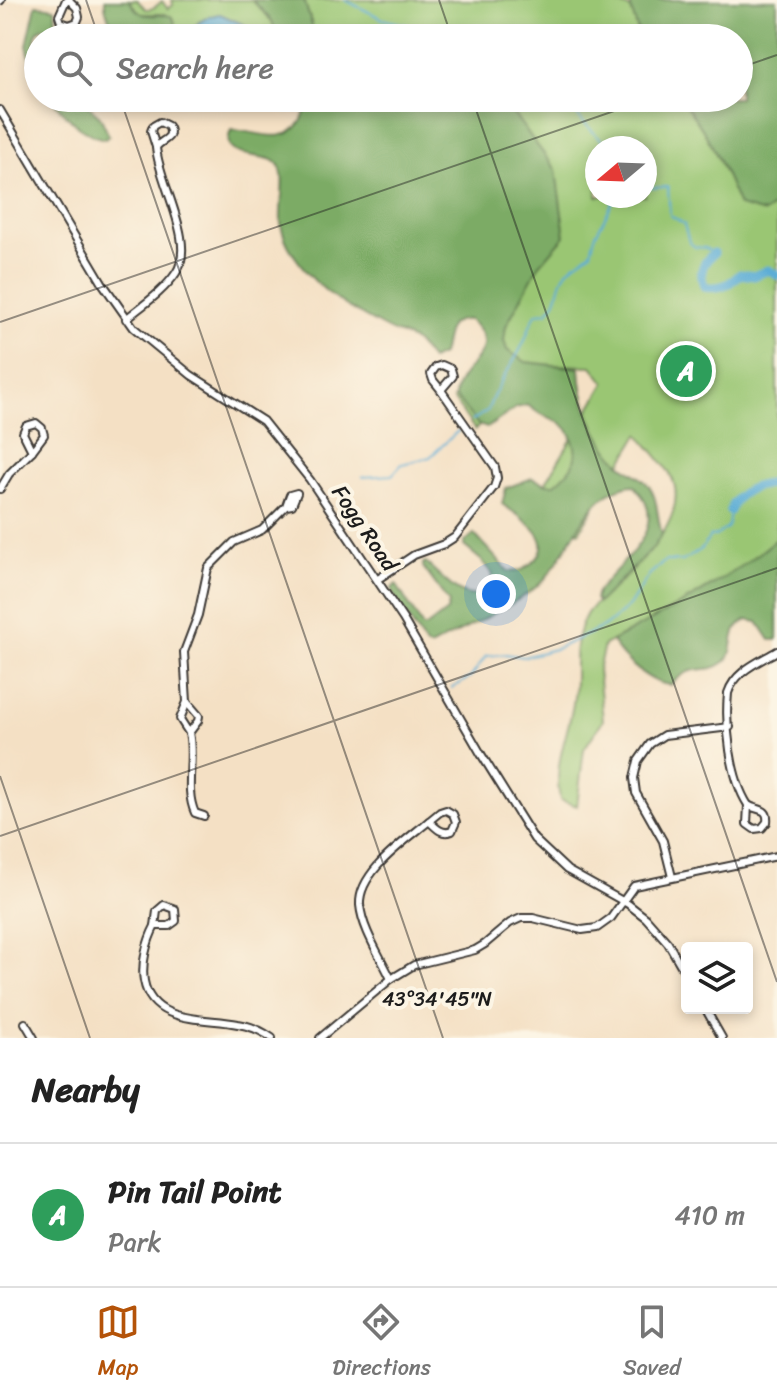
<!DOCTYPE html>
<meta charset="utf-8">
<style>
:root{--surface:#fff;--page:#f6f6f6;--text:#222;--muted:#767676;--line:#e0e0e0;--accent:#b45309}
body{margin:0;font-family:Sriracha,sans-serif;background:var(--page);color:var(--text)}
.controls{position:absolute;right:24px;bottom:24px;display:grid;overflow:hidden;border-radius:8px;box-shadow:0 4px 12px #0003}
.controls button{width:72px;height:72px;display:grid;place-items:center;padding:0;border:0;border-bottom:2px solid var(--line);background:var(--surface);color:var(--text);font:40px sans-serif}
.compass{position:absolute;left:585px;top:136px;width:72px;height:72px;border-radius:50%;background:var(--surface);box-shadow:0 4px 12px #0003;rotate:251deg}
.you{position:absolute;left:496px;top:594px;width:28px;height:28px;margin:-20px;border:6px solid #fff;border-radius:50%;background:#1a73e8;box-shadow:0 0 0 12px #1a73e833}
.badge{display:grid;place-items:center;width:52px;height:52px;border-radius:50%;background:var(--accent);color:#fff;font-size:26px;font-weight:700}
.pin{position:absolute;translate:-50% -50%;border:4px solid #fff;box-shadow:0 2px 8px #0006}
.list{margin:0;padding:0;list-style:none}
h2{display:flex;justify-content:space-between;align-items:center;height:104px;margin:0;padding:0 32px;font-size:34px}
h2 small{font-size:26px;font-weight:400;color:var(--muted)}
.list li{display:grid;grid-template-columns:52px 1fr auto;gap:24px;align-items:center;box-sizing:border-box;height:144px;padding:0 32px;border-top:2px solid var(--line)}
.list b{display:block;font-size:30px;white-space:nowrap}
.list p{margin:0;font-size:26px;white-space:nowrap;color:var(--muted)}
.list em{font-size:26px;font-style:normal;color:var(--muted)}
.icon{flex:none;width:44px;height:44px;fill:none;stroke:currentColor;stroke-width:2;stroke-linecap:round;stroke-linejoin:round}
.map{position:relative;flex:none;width:777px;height:1038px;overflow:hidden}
.search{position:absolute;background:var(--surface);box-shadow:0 4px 12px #0003;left:24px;right:24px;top:24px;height:88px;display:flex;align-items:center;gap:20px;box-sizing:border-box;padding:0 28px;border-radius:44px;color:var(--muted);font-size:30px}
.sheet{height:248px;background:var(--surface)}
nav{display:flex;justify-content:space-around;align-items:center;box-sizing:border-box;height:112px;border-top:2px solid var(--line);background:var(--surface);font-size:22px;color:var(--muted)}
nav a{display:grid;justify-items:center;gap:4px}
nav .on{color:var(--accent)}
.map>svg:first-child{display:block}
</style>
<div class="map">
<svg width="777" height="1038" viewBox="0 0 777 1038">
<rect width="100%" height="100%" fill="#fcf5e5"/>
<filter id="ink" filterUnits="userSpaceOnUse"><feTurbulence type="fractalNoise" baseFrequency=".0125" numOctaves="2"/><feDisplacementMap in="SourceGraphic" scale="16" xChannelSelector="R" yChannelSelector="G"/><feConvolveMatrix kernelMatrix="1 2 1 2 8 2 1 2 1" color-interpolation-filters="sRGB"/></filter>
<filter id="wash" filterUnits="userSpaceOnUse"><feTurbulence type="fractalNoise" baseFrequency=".006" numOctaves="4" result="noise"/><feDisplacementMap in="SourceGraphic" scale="32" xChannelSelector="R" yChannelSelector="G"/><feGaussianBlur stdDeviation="1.8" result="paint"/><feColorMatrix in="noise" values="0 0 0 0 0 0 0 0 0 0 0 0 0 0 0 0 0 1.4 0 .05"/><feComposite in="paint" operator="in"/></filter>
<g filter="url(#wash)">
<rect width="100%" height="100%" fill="#f4e0c4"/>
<g fill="#9ac673" stroke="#5b7148" stroke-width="2" fill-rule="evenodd">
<path d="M129 0H137L146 9C155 9 157 5 162 1L168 9 173 5 172 0H252L272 21 278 38H257C246 16 222 21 200 21L182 38H168L173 32 166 14H140Z"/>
<polygon points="304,0 606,0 631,9 633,15 693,38 327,38 314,32"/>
<path d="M777 10V539C725 583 664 614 604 645L598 670 603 720 584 749 577 806 560 800C553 762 567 740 573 704 579 672 568 649 586 615 591 605 604 597 612 590 638 565 690 518 672 478 665 462 649 449 639 434L579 532 526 516 605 383 592 366 543 365 475 430 453 399 506 349 503 340 442 291 514 115 490 98H739V38ZM597 148H645V196H597Z"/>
</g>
<g fill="#7bab65" stroke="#4c6440" stroke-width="2">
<path d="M105 0H129C143 23 150 12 171 16L175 22 173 32 168 38H112C115 24 103 13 105 0Z"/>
<polygon points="252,0 304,0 314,32 327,38 278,38 272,21"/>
<path d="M631 0H777V204L764 213 739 206C722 166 708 130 679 98H739V38H640L631 9Z"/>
<path d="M36 5 55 8 56 25 55 27C23 22 38 60 38 79L31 63 27 45Z"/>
<path d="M51 98H79L100 116 109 136 105 139C83 135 64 115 51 98Z"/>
<path d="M303 98H490L514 115 556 170 565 236 538 267 506 326 504 340 507 350 526 362 580 368C581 401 595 439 620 463 629 472 642 476 649 486 658 498 657 519 662 534L654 547 598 603 595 599 597 592C620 560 675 529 634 485 586 488 571 552 543 581 521 603 459 631 430 647L426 646 393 594 392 588 396 584 423 627H426L447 611 449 603 423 567V563H426C441 575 457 598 478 595L490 584 493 575 481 560 464 546V543L474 534 508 571C518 573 524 570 532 563 562 539 518 516 502 504L506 488 532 478 547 484H555C570 471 581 460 573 440 571 433 568 428 562 424 550 416 539 416 528 405L516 408 487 428 478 425 455 397C455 366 508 352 469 320 444 318 447 337 442 355L431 360C426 354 421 347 415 342 406 335 396 334 387 329 355 312 320 293 299 262 292 253 285 241 282 229 277 210 289 175 277 163 265 151 217 163 231 130 254 130 284 147 300 123 306 115 306 107 303 98Z"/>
<path d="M777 539V640H770L758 622 747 620C725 631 739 653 723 663 705 676 694 660 671 685 650 684 622 659 612 641 669 611 727 581 777 539Z"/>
</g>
<path fill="#5badd6" stroke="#3c6479" stroke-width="2" d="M220 14 247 26 257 38H182C195 27 202 16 220 14Z"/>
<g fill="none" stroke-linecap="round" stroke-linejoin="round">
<g stroke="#5badd6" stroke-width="2">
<polyline points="345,0 383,19 407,25 438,38"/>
<path d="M562 98C570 108 602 143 612 148"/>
<polyline points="645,188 668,187 670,215 684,224 689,242 695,247 705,248 714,253"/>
<path d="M472 421 488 410C497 382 512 368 524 342 529 331 530 322 537 313L547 312C562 298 556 288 566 272 571 264 584 259 591 252L595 236 616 196"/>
<polyline points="363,477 392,475 402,464 430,457 459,430"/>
<polyline points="452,688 471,677 486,656 506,654 524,657 558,648 605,626 629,606 649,575 665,561 683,561 702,549 710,536 716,536 728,527 730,511"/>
</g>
<g stroke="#5badd6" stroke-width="9">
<path d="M714 253C702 263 699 271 704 286 719 290 730 285 740 274L754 276 768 270 777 275"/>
<path d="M730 511C737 490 754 486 774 483L777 476"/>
</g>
</g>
</g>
<g filter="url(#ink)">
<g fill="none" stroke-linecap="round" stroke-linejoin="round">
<defs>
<g id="street">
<polyline points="66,0 59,16 61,22 69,25 77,22 79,17 77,8 69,0"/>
<polyline points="0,1 1,0"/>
<polyline points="0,110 103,284 134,328 191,375 263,421 310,480 403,619 481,754 534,839 567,870 628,904 646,918 668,943 687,976"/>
<path d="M160 122 168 126C175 139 162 139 156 147L151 131 153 126Z"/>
<path d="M126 319C143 305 164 291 176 273 197 242 158 182 156 147"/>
<polygon points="442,365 451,369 453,376 441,390 433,380 431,374 436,367"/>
<polygon points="36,423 42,428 44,435 32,451 23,433 26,426"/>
<polyline points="0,489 9,474 32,451"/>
<polyline points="378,579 414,555 444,544 455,537 494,487 497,478 495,467 441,390"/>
<polyline points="187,702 184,652 198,615 208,568 234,542 262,530 286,506 292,505 297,493 290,495 286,506"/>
<polygon points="187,702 199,716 198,721 189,733 180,719"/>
<path d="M189 733C195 759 184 789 195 813L204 816"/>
<path d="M748 805C730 777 725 726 728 693 735 671 759 662 777 651"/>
<path d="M748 805C757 811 769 807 767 822L762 828 754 829 747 824Z"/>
<path d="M446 810 453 814 456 822 452 831C442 835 436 828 429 821L440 812Z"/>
<polyline points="672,877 663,841 636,793 634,778 638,761 650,744 664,735 730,727"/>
<polygon points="164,905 175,909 176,921 169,926 155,926 157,911"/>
<path d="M155 926C147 941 141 964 144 981 152 1025 205 1017 238 1024 251 1026 262 1031 272 1038"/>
<path d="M391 979C381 957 362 929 360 905 358 872 407 840 429 821"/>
<polyline points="705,1008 722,1038"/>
<polyline points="25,1023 34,1038"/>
<polyline points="320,1038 391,979 414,965 475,950 485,944 510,923 521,918 533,918 582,930 597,928 611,918 634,886 777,856"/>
</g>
</defs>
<use href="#street" stroke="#3c3935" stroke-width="10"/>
<use href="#street" stroke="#fff" stroke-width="6"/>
</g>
</g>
<path fill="none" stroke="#1c1c1c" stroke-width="2" stroke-opacity="0.45" d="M86 0 99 38M439 0 452 38M739 68 777 55M120 98 443 1038M472 98 777 982M0 322 652 98M0 776 90 1038M0 836 777 568"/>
<g text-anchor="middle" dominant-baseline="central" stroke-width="8" stroke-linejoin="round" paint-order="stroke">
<g font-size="22" fill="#1c1c1c" stroke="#fcf5e5">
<text transform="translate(365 528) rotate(56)">Fogg Road</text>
</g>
</g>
<g font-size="20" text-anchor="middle" fill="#1c1c1c" stroke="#fcf5e5" stroke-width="8" stroke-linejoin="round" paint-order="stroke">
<text x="437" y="1006">43°34'45"N</text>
</g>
</svg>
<div class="controls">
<button><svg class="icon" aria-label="layers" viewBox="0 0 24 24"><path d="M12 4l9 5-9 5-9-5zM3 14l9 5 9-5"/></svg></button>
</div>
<svg class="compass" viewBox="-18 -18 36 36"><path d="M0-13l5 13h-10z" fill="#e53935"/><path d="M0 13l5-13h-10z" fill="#767676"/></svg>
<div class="you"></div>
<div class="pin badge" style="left:686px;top:371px;background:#2e9e5b">A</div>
<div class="search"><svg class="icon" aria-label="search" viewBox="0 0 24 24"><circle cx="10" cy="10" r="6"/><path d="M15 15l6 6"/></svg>Search here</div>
</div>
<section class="sheet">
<h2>Nearby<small></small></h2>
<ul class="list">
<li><span class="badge" style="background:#2e9e5b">A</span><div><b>Pin Tail Point</b><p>Park</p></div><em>410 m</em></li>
</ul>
</section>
<nav>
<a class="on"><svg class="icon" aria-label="map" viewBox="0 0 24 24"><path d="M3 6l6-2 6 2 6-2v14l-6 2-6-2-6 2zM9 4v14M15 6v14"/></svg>Map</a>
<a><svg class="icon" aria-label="directions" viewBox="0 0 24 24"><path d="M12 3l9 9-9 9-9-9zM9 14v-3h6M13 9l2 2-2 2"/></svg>Directions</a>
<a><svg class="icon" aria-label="saved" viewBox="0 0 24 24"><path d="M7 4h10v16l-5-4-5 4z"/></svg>Saved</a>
</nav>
